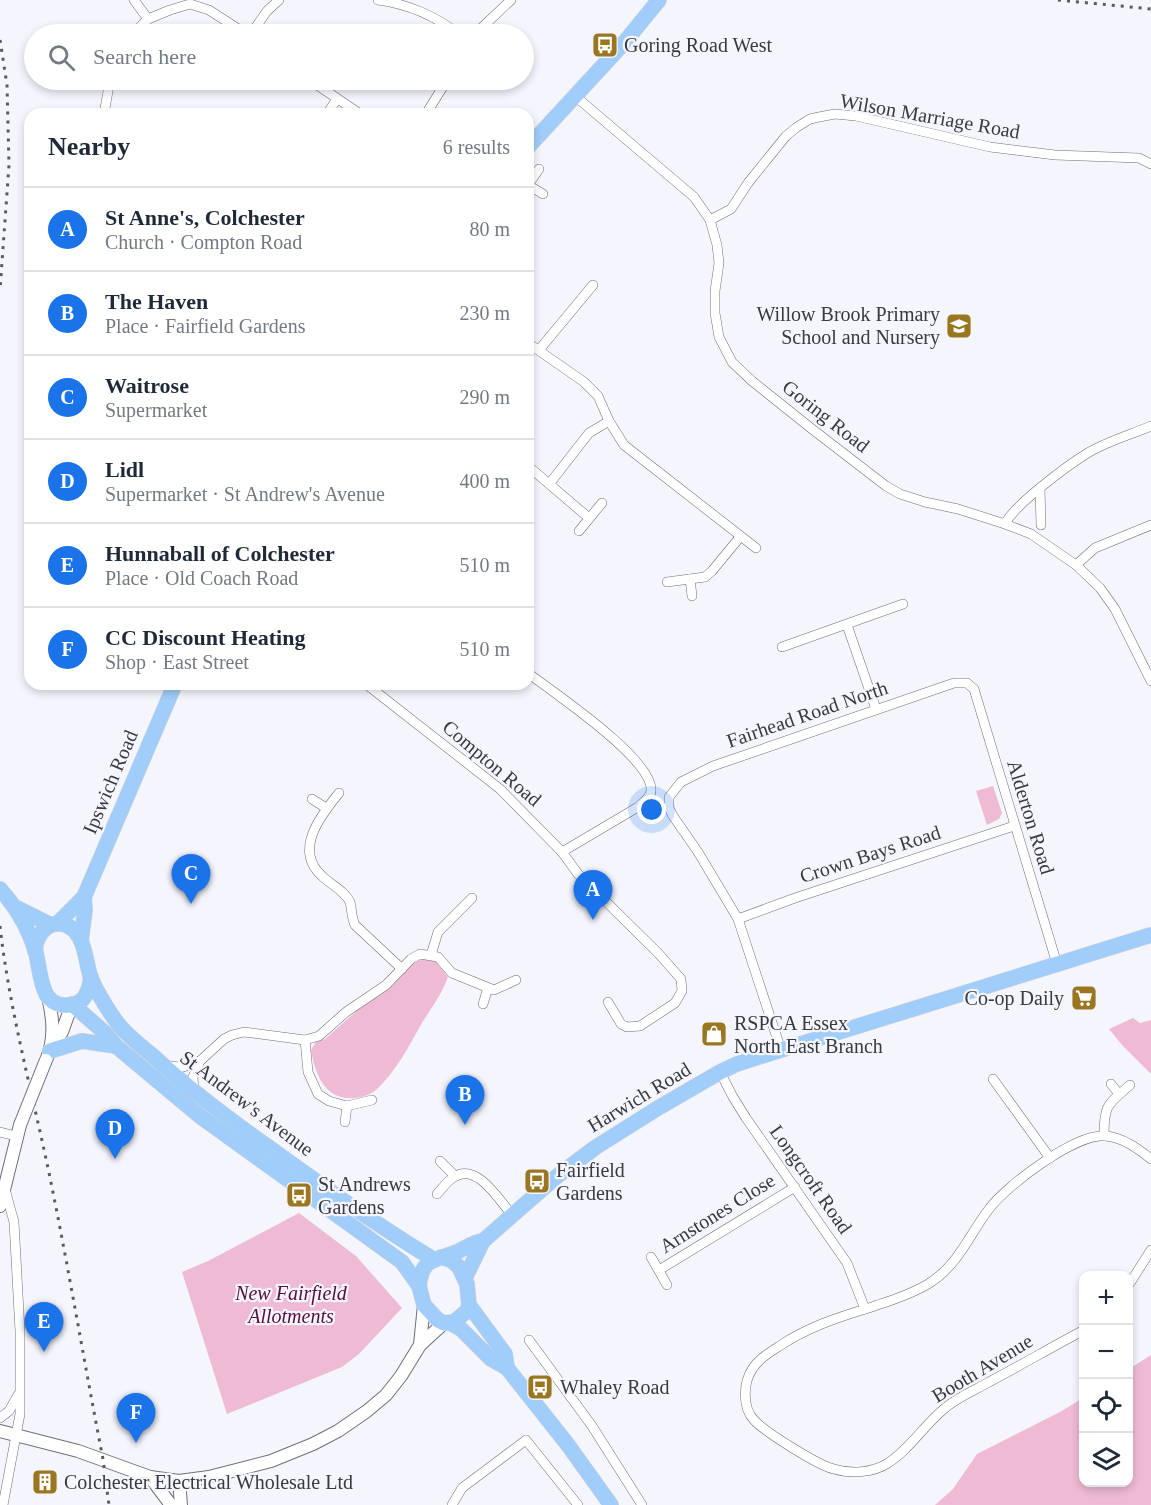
<!DOCTYPE html>
<meta charset="utf-8">
<style>
:root{--surface:#fff;--page:#f2f2f3;--text:#1f2937;--muted:#747a83;--line:#e0e1e3;--accent:#1a73e8}
body{margin:0;font-family:Georgia,serif;background:var(--page);color:var(--text)}
.controls{position:absolute;right:18px;bottom:18px;display:grid;overflow:hidden;border-radius:12px;box-shadow:0 3px 9px #0003}
.controls button{width:54px;height:54px;display:grid;place-items:center;padding:0;border:0;border-bottom:2px solid var(--line);background:var(--surface);color:var(--text);font:30px sans-serif}
.you{position:absolute;left:652px;top:810px;width:21px;height:21px;margin:-15px;border:4px solid #fff;border-radius:50%;background:#1a73e8;box-shadow:0 0 0 9px #1a73e833}
.badge{display:grid;place-items:center;width:39px;height:39px;border-radius:50%;background:var(--accent);color:#fff;font-size:20px;font-weight:700}
.pin{position:absolute;translate:-50% -50px;filter:drop-shadow(0 2px 3px #0008)}
.pin::after{content:'';position:absolute;top:32px;width:21px;height:18px;background:inherit;clip-path:polygon(0 0,100% 0,50% 100%)}
.list{margin:0;padding:0;list-style:none}
h2{display:flex;justify-content:space-between;align-items:center;height:78px;margin:0;padding:0 24px;font-size:26px}
h2 small{font-size:20px;font-weight:400;color:var(--muted)}
.list li{display:grid;grid-template-columns:39px 1fr auto;gap:18px;align-items:center;box-sizing:border-box;height:84px;padding:0 24px;border-top:2px solid var(--line)}
.list b{display:block;font-size:22px;white-space:nowrap}
.list p{margin:0;font-size:20px;white-space:nowrap;color:var(--muted)}
.list em{font-size:20px;font-style:normal;color:var(--muted)}
.icon{flex:none;width:33px;height:33px;fill:none;stroke:currentColor;stroke-width:2;stroke-linecap:round;stroke-linejoin:round}
.map{position:relative;flex:none;width:1151px;height:1505px;overflow:hidden}
.search{position:absolute;background:var(--surface);box-shadow:0 3px 9px #0003;left:24px;top:24px;width:510px;height:66px;display:flex;align-items:center;gap:15px;box-sizing:border-box;padding:0 21px;border-radius:33px;color:var(--muted);font-size:22px}
.panel{position:absolute;background:var(--surface);box-shadow:0 3px 9px #0003;left:24px;top:108px;width:510px;height:582px;border-radius:18px}
.map>svg:first-child{display:block}
</style>
<div class="map">
<svg width="1151" height="1505" viewBox="0 0 1151 1505">
<rect width="100%" height="100%" fill="#f4f5fd"/>
<g fill="#efbad4">
<polygon points="993,786 1002,813 999,819 987,825 976,791"/>
<path d="M424 958 435 961 448 977C442 993 433 1006 423 1021 410 1044 396 1072 376 1090 370 1095 363 1097 355 1098 325 1101 315 1074 311 1050L316 1042 325 1039 360 1008 389 989 414 963Z"/>
<polygon points="1133,1018 1140,1023 1151,1020 1151,1074 1122,1045 1109,1029"/>
<polygon points="299,1213 356,1256 402,1308 359,1354 342,1367 227,1414 182,1272 208,1261"/>
<polygon points="1151,1355 1151,1505 935,1505 953,1489 977,1454 1060,1412 1083,1398 1084,1482 1128,1482 1129,1369"/>
</g>
<g fill="none" stroke-linecap="round" stroke-linejoin="round">
<defs>
<g id="minor">
<polyline points="134,0 148,19"/>
<path d="M378 0C407 4 436 16 458 34"/>
<polyline points="133,34 148,19 170,10 190,4 209,10 246,34"/>
<polyline points="251,34 267,11 279,0"/>
<polyline points="475,34 511,0"/>
<polyline points="310,80 360,114"/>
<polyline points="575,96 694,197 710,220 717,245 719,263 715,291 715,313 719,337 732,362 752,381 812,429 886,486 900,494 925,502 958,509 1005,524 1031,534 1076,565 1100,588 1115,609 1151,681"/>
<polyline points="104,114 110,80"/>
<polyline points="327,114 337,99"/>
<polyline points="426,114 447,80"/>
<polyline points="528,185 539,169"/>
<polyline points="528,185 543,194"/>
<polyline points="710,220 731,209 748,183 773,152 786,136 797,127 810,119 819,117 835,114 856,116 990,147 1055,155 1139,158 1151,164"/>
<polyline points="528,343 584,382 598,396 609,421 624,445 756,548"/>
<polyline points="539,350 593,285"/>
<polyline points="528,466 589,518"/>
<polyline points="550,483 589,433 609,421"/>
<polyline points="1040,488 1041,525"/>
<path d="M1005 524C1014 505 1067 466 1086 454 1105 442 1130 435 1151 426"/>
<polyline points="579,531 602,503"/>
<polyline points="1076,565 1095,548 1151,525"/>
<polyline points="690,579 692,596"/>
<polyline points="667,582 705,577 712,571 740,537"/>
<polyline points="847,625 876,709"/>
<polyline points="782,647 903,604"/>
<path d="M528 673C554 693 650 757 651 789 652 797 643 802 638 807L562 852"/>
<polyline points="366,684 500,789 562,852 578,874 658,953 681,979 682,991 675,1003 640,1026 627,1027 621,1024 608,1002"/>
<path d="M339 793C321 815 293 850 322 876 330 884 345 891 350 902 352 909 351 916 355 925L402 969"/>
<polyline points="312,799 326,808"/>
<polyline points="738,919 795,898 1014,826"/>
<polyline points="431,955 438,932 472,898"/>
<polyline points="483,1004 488,988"/>
<polyline points="305,1040 308,1072 318,1094 329,1101 347,1106 372,1100"/>
<polyline points="781,1050 738,919 698,852 673,816 669,808 669,797 681,782 713,766 954,683 967,683 974,689 1057,964"/>
<polyline points="200,1061 224,1039 232,1035 244,1032 305,1040 319,1036 346,1012 386,985 411,959 420,954 438,957 452,973 494,990 516,980"/>
<polyline points="167,1066 183,1067 200,1061 193,1077 194,1092"/>
<polyline points="720,1072 733,1097 746,1118 847,1263 865,1309"/>
<polyline points="993,1079 1050,1158"/>
<polyline points="1111,1084 1119,1094"/>
<polyline points="345,1122 347,1106"/>
<polyline points="0,1132 16,1136"/>
<path d="M1104 1136C1104 1105 1107 1105 1130 1085"/>
<polyline points="440,1161 455,1176"/>
<path d="M437 1194C442 1189 447 1181 454 1177 477 1162 499 1200 512 1215"/>
<polyline points="651,1257 667,1285"/>
<polyline points="659,1270 795,1187"/>
<polyline points="1128,1286 1151,1250"/>
<path d="M1084 1330C1052 1347 1021 1365 989 1382 975 1390 958 1397 945 1408 925 1424 909 1450 888 1463 873 1473 850 1474 834 1469 819 1466 765 1432 754 1420 742 1407 743 1382 753 1368 759 1359 768 1353 778 1347 807 1327 839 1317 872 1307 892 1300 910 1295 928 1284 958 1266 969 1235 989 1209 1007 1185 1076 1133 1106 1136 1124 1138 1137 1148 1151 1159"/>
<polyline points="529,1340 592,1426 642,1505"/>
<polyline points="0,1418 9,1411 18,1395"/>
<polyline points="3,1505 20,1414 20,1331 14,1222 5,1189"/>
<polyline points="452,1505 462,1488 526,1440 578,1505"/>
</g>
<g id="tertiary">
<polyline points="52,1045 62,1032 72,1004"/>
<path d="M47 1058C55 1038 53 1018 48 997"/>
<polyline points="0,1206 20,1125"/>
<polyline points="420,1345 424,1305"/>
<polyline points="0,1431 78,1451 150,1477 179,1481 209,1477 271,1461 313,1444 338,1431 367,1411 386,1395 401,1376 420,1345 444,1323"/>
<polyline points="150,1477 171,1505"/>
<polyline points="179,1481 181,1505"/>
</g>
<g id="primary">
<polyline points="528,147 623,44 659,0"/>
<path d="M0 889C17 908 29 929 36 953 39 966 40 982 46 994 53 1007 73 1009 83 999 88 993 90 985 91 977"/>
<polyline points="17,908 51,925"/>
<polyline points="57,924 84,897 175,684"/>
<polyline points="81,941 85,910 84,897"/>
<path d="M35 951C36 934 50 917 68 926 86 935 85 962 91 978 96 991 111 1015 119 1025 129 1037 141 1046 153 1056 189 1089 227 1118 267 1146 321 1185 375 1224 433 1259"/>
<polyline points="72,1004 104,1032 116,1046 201,1117 402,1262 419,1286 424,1305 438,1320 444,1323 454,1322 467,1311 469,1305"/>
<polyline points="50,1051 82,1041 116,1046"/>
<polyline points="441,1257 451,1260 459,1267 467,1284 469,1305 505,1354 507,1368"/>
<polyline points="465,1278 483,1241 556,1177 596,1147 658,1108 720,1072 737,1064 781,1050 1151,935"/>
<path d="M419 1286C422 1257 435 1261 457 1252 466 1248 473 1242 483 1241"/>
<polyline points="450,1323 461,1329 491,1359 507,1368 568,1445 611,1505"/>
</g>
</defs>
<use href="#minor" stroke="#6e6f7b" stroke-width="10"/>
<use href="#tertiary" stroke="#6e6f7b" stroke-width="14"/>
<use href="#primary" stroke="#d3d3d5" stroke-width="16"/>
<use href="#minor" stroke="#fff" stroke-width="9"/>
<use href="#tertiary" stroke="#fff" stroke-width="12"/>
<use href="#primary" stroke="#a1cdfb" stroke-width="15"/>
<g stroke="#59595f" stroke-width="3" stroke-dasharray="3 6" stroke-linecap="butt">
<polyline points="1058,0 1151,9"/>
<polyline points="0,40 7,85 9,165 0,290"/>
<path d="M0 926C9 1007 31 1088 48 1168 68 1264 84 1362 103 1459L109 1505"/>
</g>
<defs>
<polyline id="tertiary-bridge" points="20,1125 46,1060"/>
</defs>
<use href="#tertiary-bridge" stroke="#6e6f7b" stroke-width="14" stroke-linecap="butt"/>
<use href="#tertiary-bridge" stroke="#fff" stroke-width="12"/>
</g>
<defs>
<symbol id="bus-square" viewBox="-11 -11 22 22"><rect x="-9" y="-9" width="18" height="18" rx="4" fill="#9a7621" stroke="#f4f5fd"/><path d="M-5-6H5V4H4V6H2V4H-2V6H-4V4H-5ZM-3.5-4V0h7V-4ZM-3.5 1.2v1.5H-2V1.2ZM2 1.2v1.5H3.5V1.2Z" fill="#fff"/></symbol>
<symbol id="school-square" viewBox="-11 -11 22 22"><rect x="-9" y="-9" width="18" height="18" rx="4" fill="#9a7621" stroke="#f4f5fd"/><path d="M0-5L7-2L0 1L-7-2ZM-4 1L0 2.5L4 1V4Q0 6-4 4Z" fill="#fff"/></symbol>
<symbol id="supermarket-square" viewBox="-11 -11 22 22"><rect x="-9" y="-9" width="18" height="18" rx="4" fill="#9a7621" stroke="#f4f5fd"/><path d="M-6-5.5h2.5l.6 2H6L4.5 2H-2.5L-4.4-4H-6ZM-1.5 3.2a1.3 1.3 0 1 0 .1 0ZM3 3.2a1.3 1.3 0 1 0 .1 0Z" fill="#fff"/></symbol>
<symbol id="shop-square" viewBox="-11 -11 22 22"><rect x="-9" y="-9" width="18" height="18" rx="4" fill="#9a7621" stroke="#f4f5fd"/><path d="M-5-2.5h2.3a2.7 3.5 0 0 1 5.4 0H5L5.5 6h-11ZM-1.5-2.5h3a1.5 2.3 0 0 0-3 0Z" fill="#fff"/></symbol>
<symbol id="building-square" viewBox="-11 -11 22 22"><rect x="-9" y="-9" width="18" height="18" rx="4" fill="#9a7621" stroke="#f4f5fd"/><path d="M-4-6H4V6H1V3H-1V6H-4ZM-2.5-4.3h1.7v1.8h-1.7ZM.8-4.3h1.7v1.8H.8ZM-2.5-1h1.7V.8h-1.7ZM.8-1h1.7V.8H.8Z" fill="#fff"/></symbol>
</defs>
<g fill-rule="evenodd">
<use href="#bus-square" x="590" y="30" width="30" height="30"/>
<use href="#school-square" x="944" y="311" width="30" height="30"/>
<use href="#supermarket-square" x="1069" y="983" width="30" height="30"/>
<use href="#shop-square" x="699" y="1019" width="30" height="30"/>
<use href="#bus-square" x="522" y="1166" width="30" height="30"/>
<use href="#bus-square" x="284" y="1180" width="30" height="30"/>
<use href="#bus-square" x="525" y="1372" width="30" height="30"/>
<use href="#building-square" x="30" y="1467" width="30" height="30"/>
</g>
<g text-anchor="middle" dominant-baseline="central" stroke-width="4.5" stroke-linejoin="round" paint-order="stroke">
<g font-size="20" fill="#39393e" stroke="#f4f5fd" text-anchor="start">
<text x="624" y="45">Goring Road West</text>
<text x="940" y="314" text-anchor="end">Willow Brook Primary<tspan x="940" dy="23">School and Nursery</tspan></text>
<text x="1064" y="998" text-anchor="end">Co-op Daily</text>
<text x="734" y="1023">RSPCA Essex<tspan x="734" dy="23">North East Branch</tspan></text>
<text x="556" y="1170">Fairfield<tspan x="556" dy="23">Gardens</tspan></text>
<text x="318" y="1184">St Andrews<tspan x="318" dy="23">Gardens</tspan></text>
<text x="560" y="1387">Whaley Road</text>
<text x="64" y="1482">Colchester Electrical Wholesale Ltd</text>
</g>
<g font-size="20" fill="#39393e" stroke="#f4f5fd">
<text transform="translate(930 116) rotate(10)">Wilson Marriage Road</text>
<text transform="translate(826 416) rotate(38)">Goring Road</text>
<text transform="translate(807 714) rotate(-19)">Fairhead Road North</text>
<text transform="translate(492 763) rotate(40)">Compton Road</text>
<text transform="translate(110 782) rotate(-67)">Ipswich Road</text>
<text transform="translate(1031 817) rotate(73)">Alderton Road</text>
<text transform="translate(870 854) rotate(-18)">Crown Bays Road</text>
<text transform="translate(639 1097) rotate(-31)">Harwich Road</text>
<text transform="translate(247 1103) rotate(37)">St Andrew's Avenue</text>
<text transform="translate(811 1179) rotate(55)">Longcroft Road</text>
<text transform="translate(717 1213) rotate(-32)">Arnstones Close</text>
<text transform="translate(982 1368) rotate(-31)">Booth Avenue</text>
</g>
<g font-size="20" font-style="italic" fill="#580e3d" stroke="#f4f5fd">
<text x="291" y="1293">New Fairfield<tspan x="291" dy="23">Allotments</tspan></text>
</g>
</g>
</svg>
<div class="controls">
<button>+</button>
<button>−</button>
<button><svg class="icon" aria-label="locate" viewBox="0 0 24 24"><circle cx="12" cy="12" r="6"/><path d="M12 2v4M12 18v4M2 12h4M18 12h4"/></svg></button>
<button><svg class="icon" aria-label="layers" viewBox="0 0 24 24"><path d="M12 4l9 5-9 5-9-5zM3 14l9 5 9-5"/></svg></button>
</div>
<div class="you"></div>
<div class="pin badge" style="left:593px;top:920px">A</div>
<div class="pin badge" style="left:465px;top:1125px">B</div>
<div class="pin badge" style="left:191px;top:904px">C</div>
<div class="pin badge" style="left:115px;top:1159px">D</div>
<div class="pin badge" style="left:44px;top:1352px">E</div>
<div class="pin badge" style="left:136px;top:1443px">F</div>
<div class="search"><svg class="icon" aria-label="search" viewBox="0 0 24 24"><circle cx="10" cy="10" r="6"/><path d="M15 15l6 6"/></svg>Search here</div>
<section class="panel">
<h2>Nearby<small>6 results</small></h2>
<ul class="list">
<li><span class="badge">A</span><div><b>St Anne's, Colchester</b><p>Church · Compton Road</p></div><em>80 m</em></li>
<li><span class="badge">B</span><div><b>The Haven</b><p>Place · Fairfield Gardens</p></div><em>230 m</em></li>
<li><span class="badge">C</span><div><b>Waitrose</b><p>Supermarket</p></div><em>290 m</em></li>
<li><span class="badge">D</span><div><b>Lidl</b><p>Supermarket · St Andrew's Avenue</p></div><em>400 m</em></li>
<li><span class="badge">E</span><div><b>Hunnaball of Colchester</b><p>Place · Old Coach Road</p></div><em>510 m</em></li>
<li><span class="badge">F</span><div><b>CC Discount Heating</b><p>Shop · East Street</p></div><em>510 m</em></li>
</ul>
</section>
</div>
